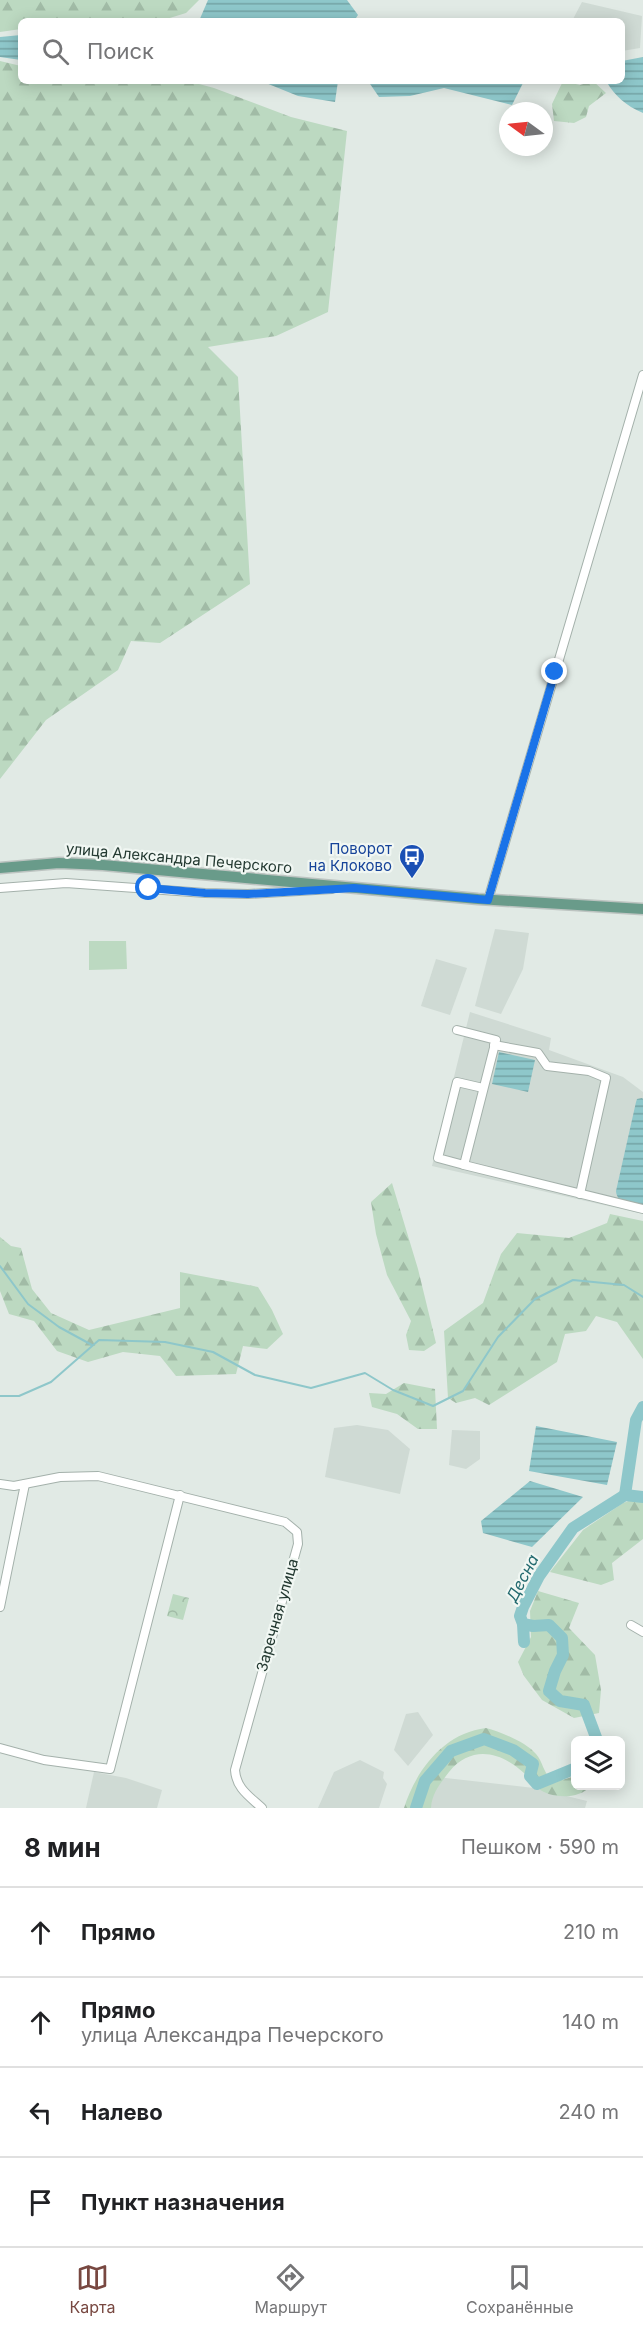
<!DOCTYPE html>
<html lang="ru">
<meta charset="utf-8">
<style>
:root{--surface:#fff;--page:#f2f2f2;--text:#202124;--muted:#757577;--line:#e0e0e0;--accent:#784841}
body{margin:0;font-family:Inter,sans-serif;background:var(--page);color:var(--text)}
.controls{position:absolute;right:18px;bottom:18px;display:grid;overflow:hidden;border-radius:9px;box-shadow:0 3px 15px #0003}
.controls button{width:54px;height:54px;display:grid;place-items:center;padding:0;border:0;border-bottom:2px solid var(--line);background:var(--surface);color:var(--text);font:30px sans-serif}
.compass{position:absolute;left:499px;top:102px;width:54px;height:54px;border-radius:50%;background:var(--surface);box-shadow:0 3px 15px #0003;rotate:285deg}
.stop{position:absolute;width:18px;height:18px;margin:-14px;border:4px solid #1a73e8;border-radius:50%;background:#fff}
.stop.end{background:#1a73e8;border-color:#fff;box-shadow:0 2px 6px #0008}
.list{margin:0;padding:0;list-style:none}
h2{display:flex;justify-content:space-between;align-items:center;height:78px;margin:0;padding:0 24px;font-size:26px}
h2 small{font-size:20px;font-weight:400;color:var(--muted)}
.list li{display:grid;grid-template-columns:39px 1fr auto;gap:18px;align-items:center;box-sizing:border-box;height:90px;padding:0 24px;border-top:2px solid var(--line)}
.list b{display:block;font-size:22px;white-space:nowrap}
.list p{margin:0;font-size:20px;white-space:nowrap;color:var(--muted)}
.list em{font-size:20px;font-style:normal;color:var(--muted)}
.icon{flex:none;width:33px;height:33px;fill:none;stroke:currentColor;stroke-width:2;stroke-linecap:round;stroke-linejoin:round}
.map{position:relative;flex:none;width:643px;height:1808px;overflow:hidden}
.search{position:absolute;background:var(--surface);box-shadow:0 3px 15px #0003;left:18px;right:18px;top:18px;height:66px;display:flex;align-items:center;gap:15px;box-sizing:border-box;padding:0 21px;border-radius:9px;color:var(--muted);font-size:22px}
.sheet{height:438px;background:var(--surface)}
nav{display:flex;justify-content:space-around;align-items:center;box-sizing:border-box;height:84px;border-top:2px solid var(--line);background:var(--surface);font-size:16px;color:var(--muted)}
nav a{display:grid;justify-items:center;gap:3px}
nav .on{color:var(--accent)}
.map>svg:first-child{display:block}
</style>
<div class="map">
<svg width="643" height="1808" viewBox="0 0 643 1808">
<defs>
<pattern id="forest-firs" width="22" height="20" patternUnits="userSpaceOnUse" patternTransform="scale(1.5)"><rect width="22" height="20" fill="#bcd9c1"/><path d="M5 1l3.5 6h-7zM16 11l3.5 6h-7z" fill="#a1bba6"/></pattern>
<pattern id="park-crowns" width="20" height="18" patternUnits="userSpaceOnUse" patternTransform="scale(1.5)"><rect width="20" height="18" fill="#bcd9c1"/><path d="M2 6a3 3 0 1 1 6 0M12 15a3 3 0 1 1 6 0" fill="none" stroke="#a1bba6"/></pattern>
<pattern id="water-rules" width="6" height="5" patternUnits="userSpaceOnUse" patternTransform="scale(1.5)"><rect width="6" height="5" fill="#8ec7ca"/><path d="M0 2.5h6" fill="none" stroke="#74a3a5"/></pattern>
</defs>
<rect width="100%" height="100%" fill="#e1eae5"/>
<g fill="#cfdad4">
<polygon points="582,2 642,16 640,48 622,51 622,21 572,21"/>
<polygon points="495,929 529,933 523,969 501,1014 475,1006"/>
<polygon points="436,959 467,968 450,1015 421,1006"/>
<polygon points="470,1012 551,1038 549,1050 623,1077 643,1092 643,1214 432,1166"/>
<polygon points="357,1425 388,1430 410,1449 400,1494 325,1477 334,1428"/>
<polygon points="452,1430 480,1431 480,1459 466,1469 449,1465"/>
<polygon points="418,1712 433,1735 408,1766 394,1750 406,1714"/>
<polygon points="360,1760 384,1772 383,1778 387,1784 379,1808 318,1808 334,1772"/>
<polygon points="94,1772 126,1778 162,1790 157,1808 86,1808"/>
<polygon points="437,1777 534,1788 587,1801 585,1808 430,1808"/>
</g>
<polygon fill="#bcd9c1" points="89,941 126,941 127,969 89,970"/>
<g fill="url(#forest-firs)">
<polygon points="0,0 199,0 186,13 160,21 21,21 21,29 0,32"/>
<polygon points="0,61 21,66 21,81 188,81 214,88 291,117 347,131 328,312 276,336 208,347 238,377 250,584 160,643 131,641 118,670 46,720 0,779"/>
<polygon points="563,81 580,85 593,81 606,93 589,106 586,117 574,123 554,121 552,104"/>
<polygon points="392,1183 418,1269 436,1343 424,1351 409,1350 406,1335 411,1321 387,1275 376,1234 371,1202"/>
<polygon points="610,1214 643,1221 643,1359 617,1322 596,1316 586,1331 565,1334 557,1362 489,1405 475,1398 456,1403 448,1398 444,1331 483,1303 501,1254 517,1233 569,1238 607,1223"/>
<polygon points="0,1237 11,1246 21,1248 32,1289 51,1313 89,1330 180,1308 180,1272 258,1287 272,1310 283,1334 267,1349 243,1346 236,1374 176,1376 160,1356 123,1352 88,1362 57,1351 34,1321 9,1314 0,1291"/>
<polygon points="404,1383 435,1389 437,1429 418,1429 397,1414 372,1407 369,1393 386,1394"/>
<polygon points="643,1496 643,1539 612,1563 614,1580 601,1585 550,1572 583,1530 623,1503"/>
<polygon points="538,1591 579,1603 569,1628 595,1655 601,1690 599,1713 574,1718 542,1700 524,1676 518,1662 531,1637 530,1611"/>
<path d="M486 1728C501 1732 526 1742 536 1754 543 1762 543 1772 551 1779L562 1780 575 1776 576 1786H591C580 1798 559 1799 544 1792 537 1789 531 1779 524 1773 500 1751 471 1745 449 1772 440 1784 432 1793 431 1808H404C416 1770 444 1733 486 1728Z"/>
</g>
<polygon fill="url(#park-crowns)" points="173,1594 189,1598 183,1620 167,1616"/>
<g fill="url(#water-rules)">
<polygon points="208,0 347,0 358,15 354,21 199,21"/>
<polygon points="21,35 21,60 0,57 0,37"/>
<path d="M643 57V113C625 105 616 97 606 81H622V61Z"/>
<polygon points="261,81 338,81 335,102 298,96"/>
<polygon points="368,81 524,81 512,105 444,88 410,96 379,97"/>
<polygon points="499,1052 535,1060 528,1092 492,1084"/>
<path d="M642 1098 643 1099V1205C632 1203 617 1205 616 1191L636 1102 637 1099Z"/>
<polygon points="536,1426 617,1442 607,1485 529,1471"/>
<polygon points="530,1481 583,1497 532,1547 483,1533 481,1521"/>
</g>
<g fill="none" stroke-linecap="round" stroke-linejoin="round">
<g stroke="#8ec7ca" stroke-width="2">
<polyline points="0,1266 28,1304 59,1327 92,1345"/>
<polyline points="0,1396 19,1396 51,1382 99,1340 165,1342 213,1352 255,1375 311,1388 365,1373 393,1390 433,1406 463,1391 498,1337 535,1299 573,1280 624,1285 643,1297"/>
</g>
<g stroke="#8ec7ca" stroke-width="12">
<polyline points="625,1495 636,1420 643,1407"/>
<polyline points="523,1624 524,1642"/>
<polyline points="597,1740 584,1705 560,1701 549,1691 555,1671 563,1655 562,1638 549,1625 533,1626 523,1624 520,1616 523,1607 539,1576 573,1528 625,1495 643,1497"/>
<polyline points="416,1808 425,1781 451,1751 484,1739 513,1750 533,1764 530,1776 537,1784 576,1768"/>
</g>
<defs>
<g id="minor">
<polyline points="0,888 66,883 205,893 248,894 332,889"/>
<polyline points="488,900 643,375"/>
<polyline points="457,1030 496,1040 464,1165 643,1209"/>
<polyline points="494,1045 538,1053 547,1066 589,1071 606,1078 580,1194"/>
<polyline points="464,1165 438,1158 457,1082 483,1088"/>
<path d="M0 1484 14 1486 60 1477 98 1476 285 1522 297 1532 298 1544 235 1770C236 1788 249 1796 262 1808"/>
<polyline points="0,1607 25,1484"/>
<polyline points="631,1625 643,1632"/>
<polyline points="0,1748 44,1760 110,1769 180,1495"/>
</g>
<polyline id="major" points="0,868 59,863 103,865 478,899 643,909"/>
</defs>
<use href="#minor" stroke="#a4b1ab" stroke-width="10"/>
<use href="#major" stroke="#bdc4c1" stroke-width="13"/>
<use href="#minor" stroke="#fff" stroke-width="8"/>
<use href="#major" stroke="#699b8a" stroke-width="10"/>
</g>
<g fill="none" stroke-linecap="round" stroke-linejoin="round">
<polyline stroke="#1a73e8" stroke-width="8" points="149,888 205,893 248,894 354,888 488,900 555,672"/>
</g>
<defs>
<symbol id="bus-pin" viewBox="-11 -11 22 30"><path d="M0 17L-7.5 6A9.5 9.5 0 1 1 7.5 6Z" fill="#1a4fb4" stroke="#f1f7f3"/><path d="M-5-6H5V4H4V6H2V4H-2V6H-4V4H-5ZM-3.5-4V0h7V-4ZM-3.5 1.2v1.5H-2V1.2ZM2 1.2v1.5H3.5V1.2Z" fill="#fff"/></symbol>
</defs>
<g fill-rule="evenodd">
<use href="#bus-pin" x="397" y="842" width="30" height="40"/>
</g>
<g text-anchor="middle" dominant-baseline="central" stroke-width="4.5" stroke-linejoin="round" paint-order="stroke">
<g font-size="15" fill="#164399" stroke="#f1f7f3" text-anchor="end">
<text x="392" y="848">Поворот<tspan x="392" dy="17">на Клоково</tspan></text>
</g>
<g font-size="15" fill="#233931" stroke="#f1f7f3">
<text transform="translate(179 858) rotate(5)">улица Александра Печерского</text>
<text transform="translate(277 1615) rotate(-74)">Заречная улица</text>
</g>
<g font-size="16" font-style="italic" fill="#236a6f" stroke="#f1f7f3">
<text transform="translate(522 1578) rotate(-62)">Десна</text>
</g>
</g>
</svg>
<div class="controls">
<button><svg class="icon" aria-label="layers" viewBox="0 0 24 24"><path d="M12 4l9 5-9 5-9-5zM3 14l9 5 9-5"/></svg></button>
</div>
<svg class="compass" viewBox="-18 -18 36 36"><path d="M0-13l5 13h-10z" fill="#e53935"/><path d="M0 13l5-13h-10z" fill="#757577"/></svg>
<div class="stop" style="left:149px;top:888px"></div>
<div class="stop end" style="left:555px;top:672px"></div>
<div class="search"><svg class="icon" aria-label="search" viewBox="0 0 24 24"><circle cx="10" cy="10" r="6"/><path d="M15 15l6 6"/></svg>Поиск</div>
</div>
<section class="sheet">
<h2>8 мин<small>Пешком · 590 m</small></h2>
<ul class="list">
<li><svg class="icon" aria-label="ahead" viewBox="0 0 24 24"><path d="M12 20V5M6 11l6-6 6 6"/></svg><div><b>Прямо</b></div><em>210 m</em></li>
<li><svg class="icon" aria-label="ahead" viewBox="0 0 24 24"><path d="M12 20V5M6 11l6-6 6 6"/></svg><div><b>Прямо</b><p>улица Александра Печерского</p></div><em>140 m</em></li>
<li><svg class="icon" aria-label="left" viewBox="0 0 24 24"><path d="M17 20v-9H6M10 6l-5 5 5 5"/></svg><div><b>Налево</b></div><em>240 m</em></li>
<li><svg class="icon" aria-label="arrive" viewBox="0 0 24 24"><path d="M6 21V4h12l-3 4 3 4H6"/></svg><div><b>Пункт назначения</b></div></li>
</ul>
</section>
<nav>
<a class="on"><svg class="icon" aria-label="map" viewBox="0 0 24 24"><path d="M3 6l6-2 6 2 6-2v14l-6 2-6-2-6 2zM9 4v14M15 6v14"/></svg>Карта</a>
<a><svg class="icon" aria-label="directions" viewBox="0 0 24 24"><path d="M12 3l9 9-9 9-9-9zM9 14v-3h6M13 9l2 2-2 2"/></svg>Маршрут</a>
<a><svg class="icon" aria-label="saved" viewBox="0 0 24 24"><path d="M7 4h10v16l-5-4-5 4z"/></svg>Сохранённые</a>
</nav>
